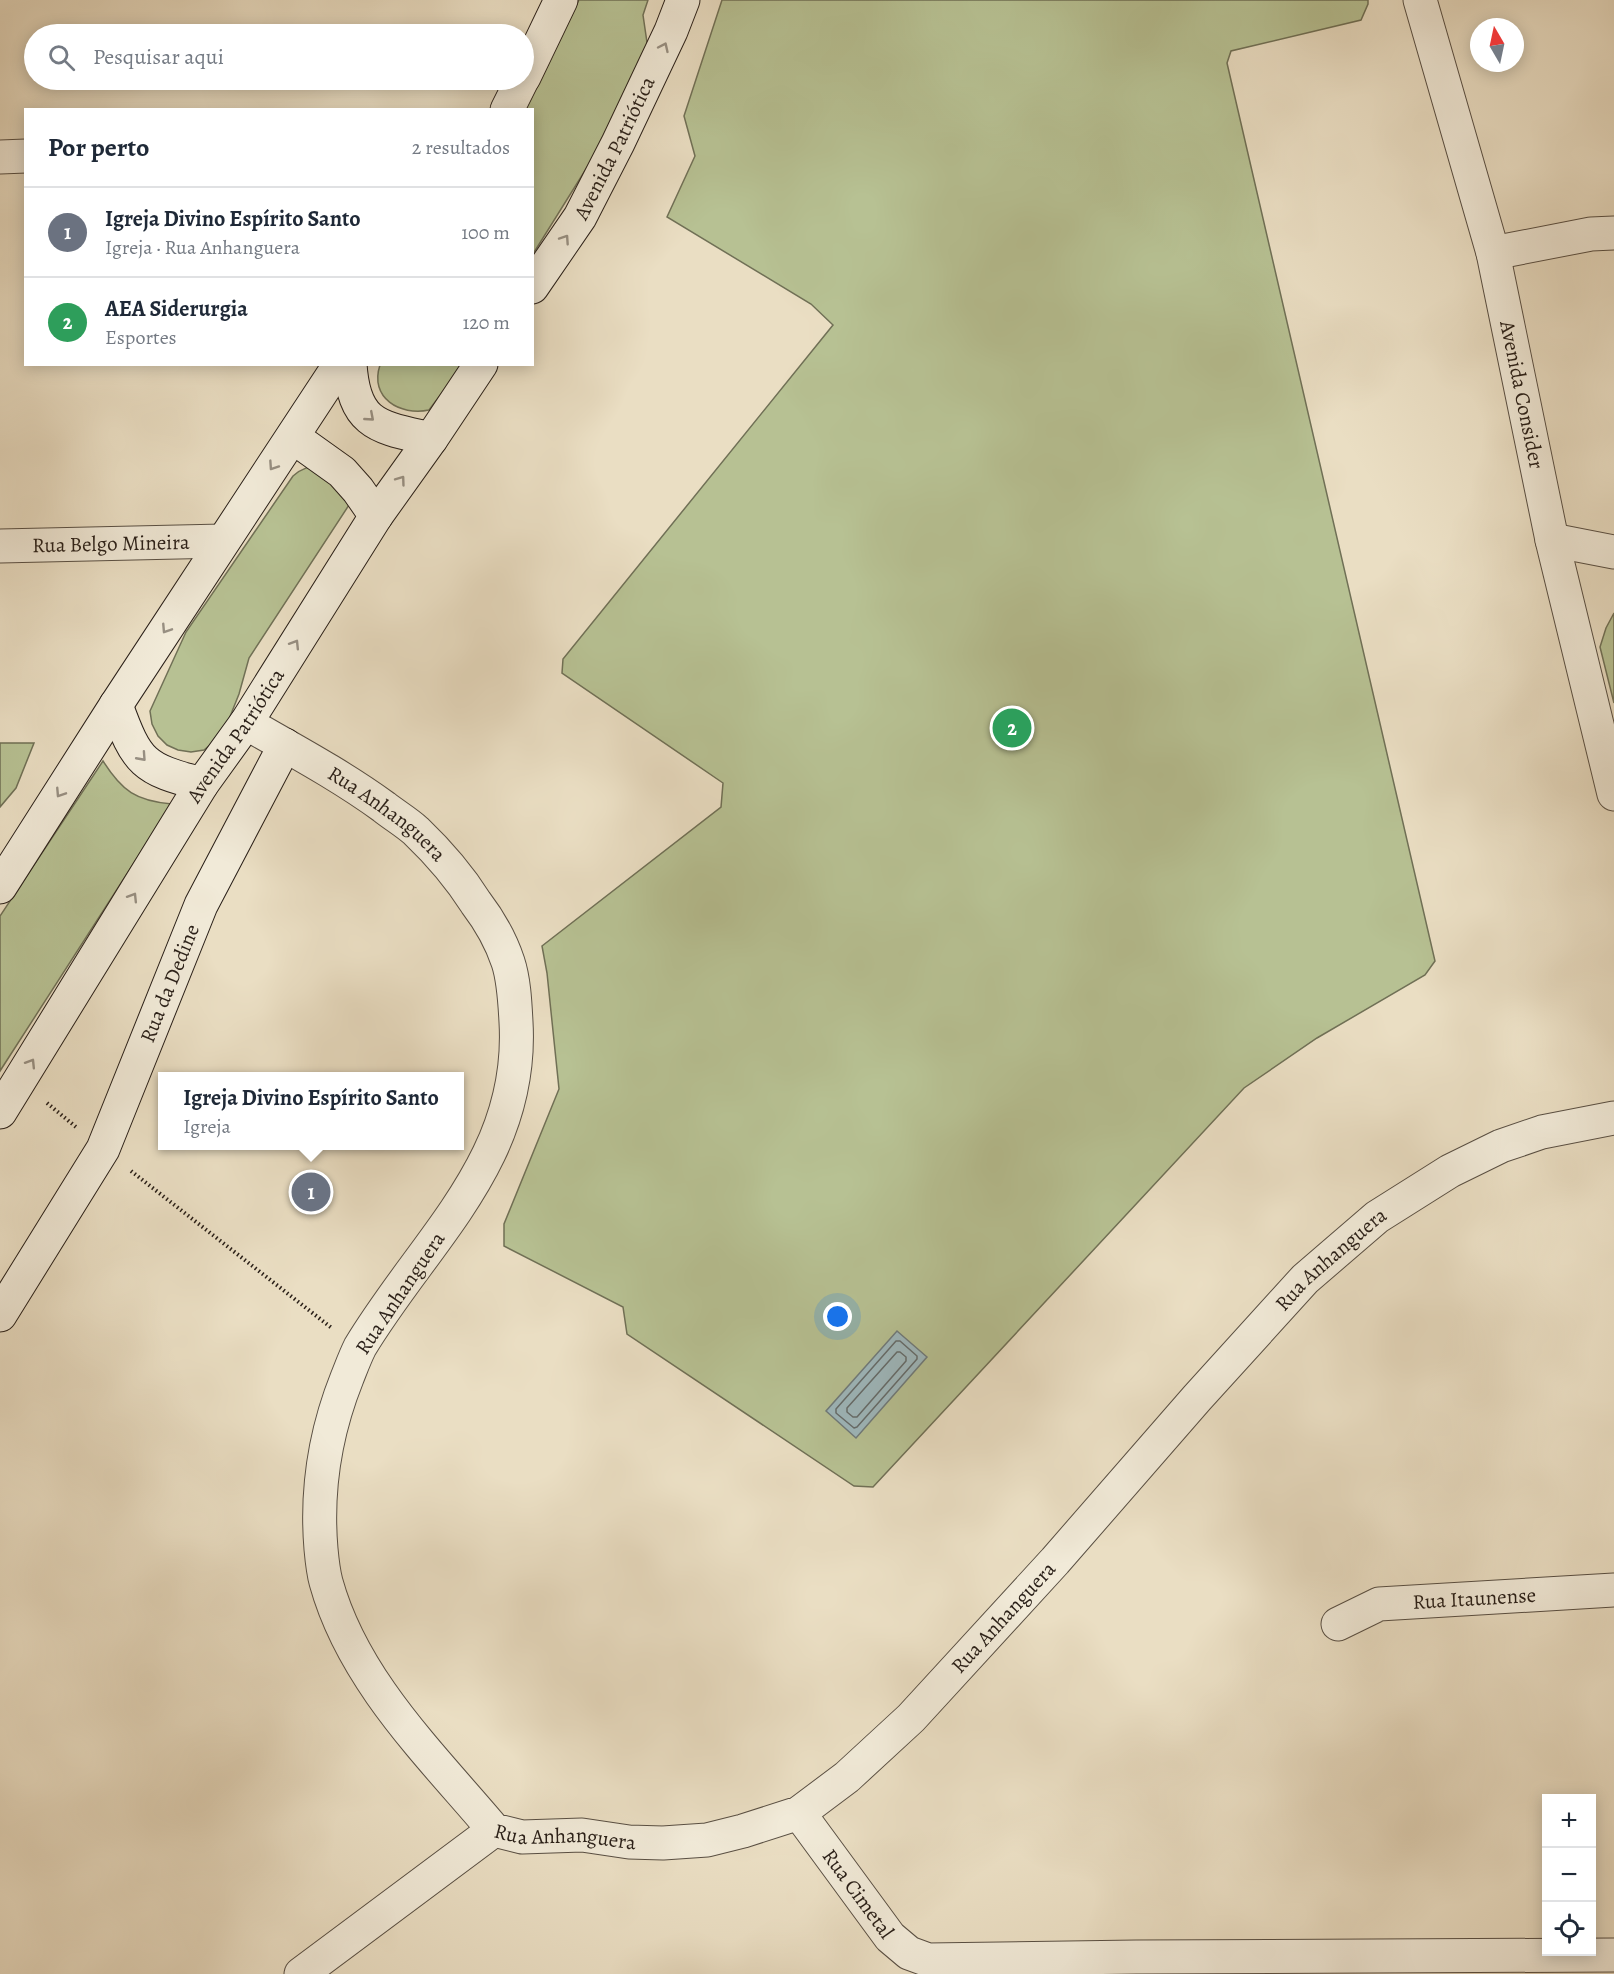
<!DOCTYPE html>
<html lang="pt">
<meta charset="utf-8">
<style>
:root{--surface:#fff;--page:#f6f6f7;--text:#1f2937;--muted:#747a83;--line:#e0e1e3;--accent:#8f2418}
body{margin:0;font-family:Alegreya,serif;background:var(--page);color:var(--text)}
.controls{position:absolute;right:18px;bottom:18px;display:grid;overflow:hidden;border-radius:0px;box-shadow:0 3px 15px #0003}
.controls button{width:54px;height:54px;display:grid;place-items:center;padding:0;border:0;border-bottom:2px solid var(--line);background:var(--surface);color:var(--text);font:30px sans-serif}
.compass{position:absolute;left:1470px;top:18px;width:54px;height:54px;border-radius:50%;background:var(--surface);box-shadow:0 3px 15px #0003;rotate:351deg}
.you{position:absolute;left:838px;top:1317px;width:21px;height:21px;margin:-15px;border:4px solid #fff;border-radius:50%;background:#1a73e8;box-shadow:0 0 0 9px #1a73e833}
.badge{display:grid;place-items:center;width:39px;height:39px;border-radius:50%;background:var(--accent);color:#fff;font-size:20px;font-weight:700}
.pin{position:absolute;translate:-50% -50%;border:3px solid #fff;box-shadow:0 2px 6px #0006}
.popup{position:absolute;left:158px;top:1072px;width:306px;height:78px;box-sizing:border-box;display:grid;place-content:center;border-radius:0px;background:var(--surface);filter:drop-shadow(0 2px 4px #0005);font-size:20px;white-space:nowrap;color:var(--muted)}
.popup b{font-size:22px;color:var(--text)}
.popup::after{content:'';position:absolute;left:50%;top:100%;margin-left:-12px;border:12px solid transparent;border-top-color:var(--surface)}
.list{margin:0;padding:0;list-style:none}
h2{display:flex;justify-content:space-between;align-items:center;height:78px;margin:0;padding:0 24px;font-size:26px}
h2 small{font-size:20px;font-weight:400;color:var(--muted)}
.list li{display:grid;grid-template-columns:39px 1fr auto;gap:18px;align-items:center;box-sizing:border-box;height:90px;padding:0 24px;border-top:2px solid var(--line)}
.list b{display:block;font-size:22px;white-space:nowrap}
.list p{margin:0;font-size:20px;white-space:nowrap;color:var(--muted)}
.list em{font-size:20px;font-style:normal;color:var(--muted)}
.icon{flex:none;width:33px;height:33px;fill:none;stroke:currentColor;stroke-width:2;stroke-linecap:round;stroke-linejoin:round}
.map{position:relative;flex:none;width:1614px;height:1974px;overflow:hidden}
.search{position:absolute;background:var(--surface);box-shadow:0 3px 15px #0003;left:24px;top:24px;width:510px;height:66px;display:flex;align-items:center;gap:15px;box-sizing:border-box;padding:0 21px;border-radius:33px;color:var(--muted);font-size:22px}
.panel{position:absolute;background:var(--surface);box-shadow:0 3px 15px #0003;left:24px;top:108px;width:510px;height:258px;border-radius:0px}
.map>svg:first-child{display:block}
</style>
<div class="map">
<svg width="1614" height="1974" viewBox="0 0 1614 1974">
<rect width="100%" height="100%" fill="#eadec3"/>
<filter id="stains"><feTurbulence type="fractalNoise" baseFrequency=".00333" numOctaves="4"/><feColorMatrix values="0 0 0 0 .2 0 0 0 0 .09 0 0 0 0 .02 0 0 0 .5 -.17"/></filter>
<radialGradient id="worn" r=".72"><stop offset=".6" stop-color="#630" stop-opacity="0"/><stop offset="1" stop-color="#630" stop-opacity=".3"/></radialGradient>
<g fill="#b7c193" stroke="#707056" stroke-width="1.5">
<polygon points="579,0 648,0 643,15 649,56 596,153 533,254 532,110 523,110"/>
<polygon points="722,0 1368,0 1368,4 1361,20 1231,51 1227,63 1435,961 1425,975 1317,1038 1244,1088 873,1487 854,1486 627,1334 623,1307 504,1246 504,1224 559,1089 547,973 542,946 721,807 723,783 562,673 563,659 833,325 811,304 667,217 695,156 684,116"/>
<path d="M380 365H463L429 410C400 416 369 398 380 365Z"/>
<path d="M322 465 349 505 249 658 239 694 223 734 204 750 191 752 178 750 167 745 158 736 152 724 150 711 186 632 293 476C302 468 310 466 322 465Z"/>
<polygon points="1614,613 1614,703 1600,647 1606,628"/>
<polygon points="0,743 34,743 16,788 0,807"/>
<path d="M103 761C122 791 136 801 172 804L0 1071V916Z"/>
</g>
<polygon fill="#9eb9bf" stroke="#6f7b7c" stroke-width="1.5" points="897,1331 927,1357 856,1438 826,1411"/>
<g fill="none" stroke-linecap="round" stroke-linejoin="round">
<g stroke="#646c6c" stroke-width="1.5">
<polygon points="896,1341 900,1341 917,1356 917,1359 857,1427 854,1428 836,1413 836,1409"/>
<polygon points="897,1352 900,1352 906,1357 906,1361 857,1417 853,1417 847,1412 847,1408"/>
</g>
<defs>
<g id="street">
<path id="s1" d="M1420 0 1493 253 1552 540 1614 794"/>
<polyline points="0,157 26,156"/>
<polyline points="1493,253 1591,234 1614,233"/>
<polyline points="1552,540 1614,552"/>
<path id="s2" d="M0 546 223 541"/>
<path id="s3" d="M246 723C293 750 340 775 384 807 394 815 406 822 416 831 439 853 459 876 476 903 489 920 501 941 508 962 514 980 515 1003 516 1022 524 1160 425 1239 360 1347 355 1357 351 1368 347 1378 325 1433 316 1490 321 1549 322 1560 323 1571 326 1582 353 1680 430 1754 494 1830L522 1837 582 1835 629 1842 663 1843 707 1840 743 1831 799 1813 847 1777 911 1718 1055 1561 1197 1398 1305 1279 1377 1217 1450 1171 1501 1146 1542 1132 1614 1118"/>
<path id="s4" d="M1338 1624 1379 1604 1614 1590"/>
<path id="s5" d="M799 1813 890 1937 909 1953 928 1960 1136 1957 1614 1955"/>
<polyline points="301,1974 494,1830"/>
</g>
<g id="secondary">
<polyline points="524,77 561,0"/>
<polyline points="507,110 522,80"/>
<path id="s6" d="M532 287 580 217 618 143 671 31 683 0"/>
<path d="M350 364C354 426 379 427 431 439"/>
<polyline points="293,437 342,472 358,490 376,516"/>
<path d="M116 705C137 763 143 769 202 784"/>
<polyline points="0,887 116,705 340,364"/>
<path id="s7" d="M0 1112 202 784 246 723 376 516 431 439 481 364"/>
<path id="s8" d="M0 1315 103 1149 201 905 285 745"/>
</g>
</defs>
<use href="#street" stroke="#594f43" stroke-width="35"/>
<use href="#secondary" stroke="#291f18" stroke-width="35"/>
<g stroke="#291f18" stroke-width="4" stroke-dasharray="1.5 3" stroke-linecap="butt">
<polyline points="47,1103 76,1127"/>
<polyline points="131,1171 333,1329"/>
</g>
<use href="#street" stroke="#f1ead8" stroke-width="33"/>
<use href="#secondary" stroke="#f1ead8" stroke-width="33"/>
</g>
<defs><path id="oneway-chevron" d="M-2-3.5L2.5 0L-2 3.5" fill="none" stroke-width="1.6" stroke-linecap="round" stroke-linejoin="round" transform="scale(1.5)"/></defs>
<g stroke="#978f82">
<use href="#oneway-chevron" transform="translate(664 47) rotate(-65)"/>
<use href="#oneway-chevron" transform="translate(565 239) rotate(-56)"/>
<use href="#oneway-chevron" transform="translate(370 417) rotate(41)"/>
<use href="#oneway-chevron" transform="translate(273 466) rotate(124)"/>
<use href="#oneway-chevron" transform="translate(401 480) rotate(-54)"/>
<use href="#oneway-chevron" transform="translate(166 629) rotate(123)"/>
<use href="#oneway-chevron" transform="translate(295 644) rotate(-58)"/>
<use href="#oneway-chevron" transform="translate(142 757) rotate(48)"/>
<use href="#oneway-chevron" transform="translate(60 793) rotate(123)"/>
<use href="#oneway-chevron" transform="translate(133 897) rotate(-58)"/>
<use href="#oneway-chevron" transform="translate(31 1063) rotate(-58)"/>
</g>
<g text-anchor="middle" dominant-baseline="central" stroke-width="4.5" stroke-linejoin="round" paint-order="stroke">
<g font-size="21" fill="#291f18" stroke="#f1ead8">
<text stroke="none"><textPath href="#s6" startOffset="162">Avenida Patriótica</textPath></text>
<text stroke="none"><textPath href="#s1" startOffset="408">Avenida Consider</textPath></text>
<text stroke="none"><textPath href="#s2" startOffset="111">Rua Belgo Mineira</textPath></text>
<text stroke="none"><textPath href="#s7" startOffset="444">Avenida Patriótica</textPath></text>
<text stroke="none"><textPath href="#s3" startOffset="168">Rua Anhanguera</textPath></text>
<text stroke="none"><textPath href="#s8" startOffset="374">Rua da Dedine</textPath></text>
<text stroke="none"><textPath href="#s3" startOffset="2416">Rua Anhanguera</textPath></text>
<text transform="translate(400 1293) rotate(-56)">Rua Anhanguera</text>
<text stroke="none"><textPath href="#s4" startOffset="141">Rua Itaunense</textPath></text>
<text stroke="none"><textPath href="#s3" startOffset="1930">Rua Anhanguera</textPath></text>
<text stroke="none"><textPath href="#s3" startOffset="1408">Rua Anhanguera</textPath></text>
<text stroke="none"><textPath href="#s5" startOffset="100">Rua Cimetal</textPath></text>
</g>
</g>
<rect width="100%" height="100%" filter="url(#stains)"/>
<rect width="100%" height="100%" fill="url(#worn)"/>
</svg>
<div class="controls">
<button>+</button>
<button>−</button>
<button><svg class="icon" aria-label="locate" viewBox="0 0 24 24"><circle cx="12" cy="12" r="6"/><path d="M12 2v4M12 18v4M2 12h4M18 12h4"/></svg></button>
</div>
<svg class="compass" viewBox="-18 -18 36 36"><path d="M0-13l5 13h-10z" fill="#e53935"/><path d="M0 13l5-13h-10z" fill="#747a83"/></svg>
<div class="you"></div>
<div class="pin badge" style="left:311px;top:1192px;background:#6b7280">1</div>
<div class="popup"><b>Igreja Divino Espírito Santo</b>Igreja</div>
<div class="pin badge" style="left:1012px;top:728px;background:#2e9e5b">2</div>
<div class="search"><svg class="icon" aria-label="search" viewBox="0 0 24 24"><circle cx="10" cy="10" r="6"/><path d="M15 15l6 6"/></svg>Pesquisar aqui</div>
<section class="panel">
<h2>Por perto<small>2 resultados</small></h2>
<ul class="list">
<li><span class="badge" style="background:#6b7280">1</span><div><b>Igreja Divino Espírito Santo</b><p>Igreja · Rua Anhanguera</p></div><em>100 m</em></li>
<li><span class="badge" style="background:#2e9e5b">2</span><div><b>AEA Siderurgia</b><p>Esportes</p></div><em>120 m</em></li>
</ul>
</section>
</div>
